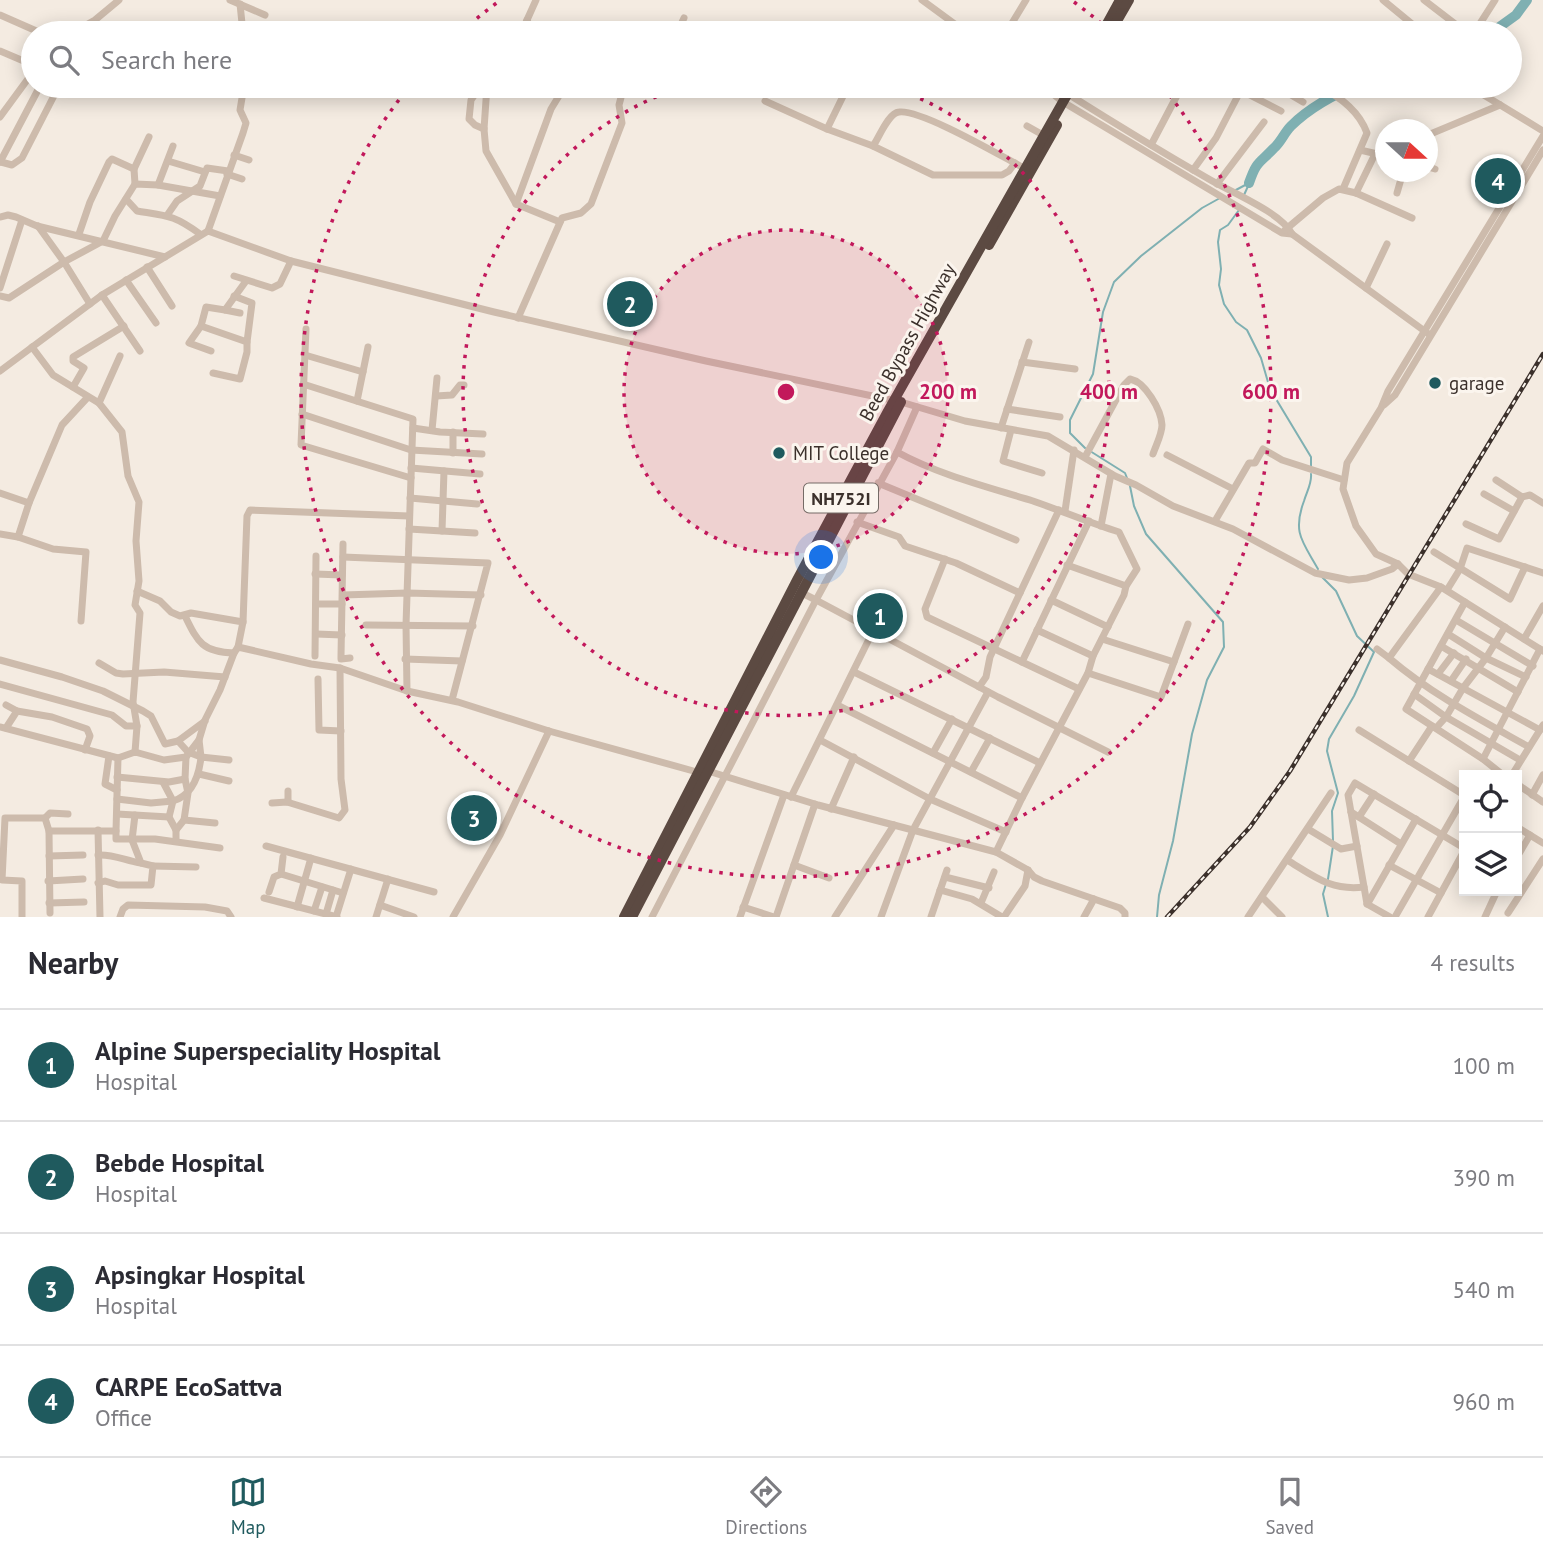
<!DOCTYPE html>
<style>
:root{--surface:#fff;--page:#f7f7f7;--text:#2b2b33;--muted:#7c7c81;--line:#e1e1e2;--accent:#1f5a5e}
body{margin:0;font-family:"PT Sans",sans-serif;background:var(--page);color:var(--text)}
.controls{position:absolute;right:21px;bottom:21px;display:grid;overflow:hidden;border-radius:0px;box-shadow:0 4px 18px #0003}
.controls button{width:63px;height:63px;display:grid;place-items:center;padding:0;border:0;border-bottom:2px solid var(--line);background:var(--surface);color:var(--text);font:35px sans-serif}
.compass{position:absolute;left:1375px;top:119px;width:63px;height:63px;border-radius:50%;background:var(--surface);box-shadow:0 4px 18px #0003;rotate:111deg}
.you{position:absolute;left:822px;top:558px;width:24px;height:24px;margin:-18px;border:5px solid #fff;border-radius:50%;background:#1a73e8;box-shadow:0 0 0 10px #1a73e833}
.badge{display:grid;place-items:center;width:46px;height:46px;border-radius:50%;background:var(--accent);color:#fff;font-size:23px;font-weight:700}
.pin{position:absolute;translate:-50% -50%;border:4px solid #fff;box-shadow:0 2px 7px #0006}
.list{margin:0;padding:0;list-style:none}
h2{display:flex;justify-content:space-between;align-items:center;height:91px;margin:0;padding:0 28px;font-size:30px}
h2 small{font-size:23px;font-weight:400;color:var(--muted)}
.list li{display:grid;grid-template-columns:46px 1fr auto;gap:21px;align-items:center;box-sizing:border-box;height:112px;padding:0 28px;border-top:2px solid var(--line)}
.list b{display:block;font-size:26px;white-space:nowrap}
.list p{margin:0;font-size:23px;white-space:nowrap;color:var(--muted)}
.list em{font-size:23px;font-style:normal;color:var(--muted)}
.icon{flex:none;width:38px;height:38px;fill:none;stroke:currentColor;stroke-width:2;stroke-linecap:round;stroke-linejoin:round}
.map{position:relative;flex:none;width:1543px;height:917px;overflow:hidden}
.search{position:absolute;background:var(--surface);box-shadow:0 4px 18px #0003;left:21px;right:21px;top:21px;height:77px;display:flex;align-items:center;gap:18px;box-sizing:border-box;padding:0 24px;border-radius:38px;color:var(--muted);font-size:26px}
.sheet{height:539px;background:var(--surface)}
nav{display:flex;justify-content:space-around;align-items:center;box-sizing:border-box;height:98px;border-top:2px solid var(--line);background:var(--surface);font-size:19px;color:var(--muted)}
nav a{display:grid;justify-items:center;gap:4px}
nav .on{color:var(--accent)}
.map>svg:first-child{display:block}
</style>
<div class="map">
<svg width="1543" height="917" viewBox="0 0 1543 917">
<rect width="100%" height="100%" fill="#f4ebe1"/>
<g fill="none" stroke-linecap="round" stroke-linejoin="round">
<g stroke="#7fb0b2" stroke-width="2">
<polyline points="1234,191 1249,183"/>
<polyline points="1244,195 1249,184"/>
<polyline points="1239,210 1228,225 1220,230 1218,242 1221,269 1219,285 1224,304 1236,322 1247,330 1261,358 1270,389 1311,457 1311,468"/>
<polyline points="1085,448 1070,433 1070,420 1093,374 1103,312 1114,282 1141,256 1202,208 1220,198"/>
<polyline points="1090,451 1125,473 1127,478"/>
<path d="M1311 474C1312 483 1307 491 1304 501 1292 533 1303 542 1318 569"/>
<polyline points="1130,486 1134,506 1146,534 1223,622 1224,647 1207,680 1192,734 1173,841 1159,895 1157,917"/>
<polyline points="1322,577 1336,591 1357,636 1374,652 1354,696 1329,739 1327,751 1338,793 1332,811 1333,841"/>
<polyline points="1328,879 1333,846"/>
<polyline points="1326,884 1323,894 1328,917"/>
</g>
<g stroke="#7fb0b2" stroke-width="10">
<polyline points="1491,33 1516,15 1527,0"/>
<path d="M1249 183C1257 160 1259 164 1274 148 1281 142 1284 133 1291 126 1308 109 1334 94 1356 86"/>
</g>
<g stroke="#cdbbac" stroke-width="7">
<polyline points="230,0 265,15"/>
<polyline points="922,0 967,33"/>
<polyline points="1383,0 1423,33"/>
<polyline points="1424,0 1467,33"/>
<polyline points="240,4 243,33"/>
<polyline points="0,15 41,33"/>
<polyline points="72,33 95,20 119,0"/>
<polyline points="521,33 527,20"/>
<polyline points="532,33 527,20 536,0"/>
<polyline points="677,33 684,18"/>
<polyline points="1006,33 1026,0"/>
<polyline points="1273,33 1278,28 1288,33"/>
<polyline points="1474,33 1495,0"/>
<polyline points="0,51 33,65"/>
<polyline points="481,86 471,100 469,119 475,125 484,129"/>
<polyline points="487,86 484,129 486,151 516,204"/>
<polyline points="832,86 845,91"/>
<path d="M848 86 827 129 873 146C879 138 888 113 899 112 921 109 1001 156 1024 168"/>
<polyline points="1043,86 1063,102 1282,233 1292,234"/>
<polyline points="1276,86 1303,102"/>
<path d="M1318 86C1339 96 1359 111 1367 133L1343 189"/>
<polyline points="1469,86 1543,131"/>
<polyline points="1240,90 1281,111"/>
<path d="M1057 96 1068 94C1114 123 1160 151 1207 178 1230 192 1281 212 1292 234L1430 335"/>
<polyline points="765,101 827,129"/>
<polyline points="0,117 33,72"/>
<polyline points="1027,126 1043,135"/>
<polyline points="1428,135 1500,105"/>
<polyline points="1543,136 1388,391 1381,408 1347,463 1343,489 1356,526 1376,554 1398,564 1408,574 1441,587 1543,651"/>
<polyline points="1151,145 1182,86"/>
<polyline points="873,146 933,175 1002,175 1009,171 1015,163"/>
<polyline points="1360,150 1386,156"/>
<polyline points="234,155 249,160"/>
<polyline points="168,161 205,172"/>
<polyline points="0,162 40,86"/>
<polyline points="1,162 12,165 22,158 59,86"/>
<polyline points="1428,167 1435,169"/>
<polyline points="1193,170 1216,138 1243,86"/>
<polyline points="227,174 242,179"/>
<polyline points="135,184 134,169 149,137"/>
<polyline points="1217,184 1264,122"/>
<polyline points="158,185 173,146"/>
<polyline points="1356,193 1375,154"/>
<polyline points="1397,193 1403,172"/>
<path d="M126 199 137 211C168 216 174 215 200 234"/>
<polyline points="168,214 177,201 200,186 207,168 228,171"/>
<polyline points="0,217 8,215 16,217 37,226 165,257"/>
<polyline points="560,222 516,204 551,109 565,86"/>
<polyline points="38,226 64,262 90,304"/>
<polyline points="1285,230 1323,198 1339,189 1356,193 1412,218"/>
<polyline points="208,231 243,133 246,123 240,110 244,86"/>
<polyline points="79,234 90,202 109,162 112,159 134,169"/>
<polyline points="147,267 172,306"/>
<polyline points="234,276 272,288 280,284 291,261"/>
<polyline points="126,280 156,323"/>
<polyline points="0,288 22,220"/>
<polyline points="1366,288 1387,244"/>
<polyline points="102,295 140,351"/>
<polyline points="0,296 9,298 64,262 103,241 115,216 135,184 158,185 220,196"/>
<polyline points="234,296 252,303 247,342"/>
<polyline points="225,310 240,313"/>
<polyline points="518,318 562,218 581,213 591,204 622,123 619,105 624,86"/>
<polyline points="201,326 189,343 211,351"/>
<polyline points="306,329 301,445 411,478"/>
<polyline points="32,347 53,375 99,403 122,432 128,476 139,502 136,541 139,581 135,605 140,613 133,702 137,726 135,752"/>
<polyline points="305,355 363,372"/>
<polyline points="1022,362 1075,369"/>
<polyline points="0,371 102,295 208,231 291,261 494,312 706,361 901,402 965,421 1048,436 1115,476 1136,485 1173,506 1233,529 1315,573 1349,580 1367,578 1392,569 1398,564"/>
<polyline points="213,373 240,379 247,352 247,342 201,326 206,307 225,310 246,281"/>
<polyline points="303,384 413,419 406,625 407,691"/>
<polyline points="73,387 84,368 73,361 73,357 124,326"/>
<polyline points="436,396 452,395 460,385 464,385"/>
<polyline points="357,401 368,347"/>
<polyline points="99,403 120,356"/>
<polyline points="1384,405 1395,395 1543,150"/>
<polyline points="917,407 897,452 816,600 998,697 1108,752"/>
<polyline points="1007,409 1060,417"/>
<polyline points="302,414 411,450 482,454"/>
<polyline points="413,428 440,432 483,434"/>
<polyline points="1001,428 1029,342"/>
<polyline points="432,430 437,378"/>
<polyline points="1011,430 1003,461 1042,473"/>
<path d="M897 452C939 475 988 487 1033 501 1062 511 1090 523 1119 532L1137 569 1126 586 1124 595 1093 656 1088 673 1022 798 996 852"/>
<polyline points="453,453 453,432"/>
<polyline points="1167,455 1233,489"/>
<path d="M1085 457 1124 385 1130 379C1145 382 1161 409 1162 425 1162 434 1156 445 1153 454"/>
<polyline points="411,468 480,474"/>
<polyline points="1496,480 1522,497"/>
<polyline points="878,483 1016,540"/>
<polyline points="0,493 29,503"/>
<polyline points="1484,494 1514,511"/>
<polyline points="410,498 477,504"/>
<polyline points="1065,511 1074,450"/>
<polyline points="1215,521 1249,463 1255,463 1263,449 1282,460 1344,480"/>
<polyline points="857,522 899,537 905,546 956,563 1020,593"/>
<polyline points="1466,524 1499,539 1522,497 1530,495 1543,503"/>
<polyline points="1101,526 1111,474"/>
<polyline points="409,529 475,533"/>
<polyline points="442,531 444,471"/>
<polyline points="0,534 18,537 53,549 86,552 81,621"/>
<polyline points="18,537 29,503 62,425 87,398"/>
<polyline points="343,544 341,656 341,659 350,658"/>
<polyline points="1434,552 1510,599 1525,567"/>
<polyline points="343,557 488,563 452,700"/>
<polyline points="945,559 925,609 927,617 1022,662"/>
<polyline points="1067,565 1126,586"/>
<polyline points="315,574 342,575"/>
<path d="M1441 587 1389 658C1431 694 1481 720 1529 747"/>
<polyline points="1447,590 1460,569 1467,548 1543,573"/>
<polyline points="137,591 160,601 171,612 180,616 191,613 243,622 238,647"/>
<polyline points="343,595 407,593 481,595"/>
<polyline points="1051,600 1108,627"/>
<polyline points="1465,602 1406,709 1483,759 1503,775"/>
<polyline points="316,604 342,604"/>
<path d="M185 616C198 643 203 652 234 653"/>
<polyline points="1456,620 1533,666"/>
<polyline points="243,622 247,516 250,510 409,516"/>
<polyline points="366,625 473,626"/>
<polyline points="1037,630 1093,656"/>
<polyline points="316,634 342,635"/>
<polyline points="1448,634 1486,658 1526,677"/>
<polyline points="1102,639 1174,662"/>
<polyline points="1524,639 1543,606"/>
<polyline points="1441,646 1518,692"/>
<polyline points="1377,649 1389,658"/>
<polyline points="315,656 316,556"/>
<polyline points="405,659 462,661"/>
<polyline points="0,660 62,677 103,691 143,711 151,716 165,744 178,741 205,721"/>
<polyline points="99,663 116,673 123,674 164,672 225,677"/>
<polyline points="1428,669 1540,730"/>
<polyline points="854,672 1040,763"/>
<polyline points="1088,673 1161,697 1188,624"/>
<polyline points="1438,674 1454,653"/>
<polyline points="318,679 319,730 341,731"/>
<polyline points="1451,681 1466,659"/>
<polyline points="0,684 112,715 126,726 137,726"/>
<polyline points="979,687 986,677 990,657 1059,510"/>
<polyline points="1079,689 1022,662 1089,521"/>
<polyline points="1414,694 1446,717 1520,760"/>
<polyline points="6,705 17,711 52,717 87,729 90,736 85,750"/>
<polyline points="837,705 1022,798"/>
<polyline points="0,727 118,758"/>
<polyline points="6,728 17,711"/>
<polyline points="1436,728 1446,717 1463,688 1486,658 1505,627"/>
<polyline points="1359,730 1464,795"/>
<polyline points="820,740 930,799 1006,832"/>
<polyline points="178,741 188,752 201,757 199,740 205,720 220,690 234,653 238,647 311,664 340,668 407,691 458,702 549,731 697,772"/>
<polyline points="933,753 952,719"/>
<polyline points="109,756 105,784 117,790"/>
<polyline points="1483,759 1540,649"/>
<polyline points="1409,761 1432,726"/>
<polyline points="708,771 818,805 996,852 1028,870 1034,877 1042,881 1120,908 1125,913 1125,917"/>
<polyline points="971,772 990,738"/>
<polyline points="199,774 229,781"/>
<polyline points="1512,775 1543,725"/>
<polyline points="117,777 169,782 185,779 188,793 184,820"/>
<polyline points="185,779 186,757 199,740"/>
<polyline points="1517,784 1543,802"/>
<polyline points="1532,795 1543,775"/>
<polyline points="791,797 873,631"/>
<polyline points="117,799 151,803 173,801 163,782"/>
<polyline points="288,802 288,791"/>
<polyline points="272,803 287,802 339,818 345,810 341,779 340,668"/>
<polyline points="831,809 854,757"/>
<polyline points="1351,812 1401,844"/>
<polyline points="117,814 169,817"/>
<polyline points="1359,817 1374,794"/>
<polyline points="45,818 50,813 68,814"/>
<polyline points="1517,827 1543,843"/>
<polyline points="1308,829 1341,849 1357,846"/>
<polyline points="98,830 100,917"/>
<polyline points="176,830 184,820 215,823"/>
<polyline points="49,831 116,831 118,758 135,752 164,760 186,757"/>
<polyline points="116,831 116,839 155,839 220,848"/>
<path d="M176 841V830L169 817 173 801C193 795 199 776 201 757L229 760"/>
<polyline points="266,846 434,892"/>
<path d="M98 855C114 854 126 861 141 863"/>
<polyline points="49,856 83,855"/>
<polyline points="1517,857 1530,835"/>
<path d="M1287 860C1315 877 1331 891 1364 887"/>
<polyline points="794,865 829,878"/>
<polyline points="1389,865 1441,893"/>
<polyline points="153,866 196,867"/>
<polyline points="281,874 343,893"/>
<polyline points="945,877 989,888"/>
<polyline points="48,881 83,879"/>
<polyline points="98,883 105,881 118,885 151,885 153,866 141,863 132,840 135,815"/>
<polyline points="940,890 972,899 1002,917"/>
<polyline points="269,892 274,877 281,874 283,857"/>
<polyline points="1262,897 1282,917"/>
<polyline points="264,898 337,917"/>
<polyline points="49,903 84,902"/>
<polyline points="981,903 994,872"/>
<polyline points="1368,903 1416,819"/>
<polyline points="1367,904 1348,795 1355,783 1464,848"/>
<polyline points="1367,904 1390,917"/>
<polyline points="380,905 414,917"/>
<polyline points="297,907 311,858"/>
<polyline points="743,907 774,917"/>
<polyline points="314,911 322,887"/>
<polyline points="1508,913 1543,859"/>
<polyline points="326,914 333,890"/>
<polyline points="22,917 22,881 2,880 5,818 45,818 49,831 50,913"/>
<polyline points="120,917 123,909 128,905 205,907 227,911 231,917"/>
<polyline points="336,917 351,869"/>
<polyline points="376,917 388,879"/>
<polyline points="453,917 500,835 549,731"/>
<polyline points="652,917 816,600 798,591"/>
<polyline points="740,917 784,795"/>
<polyline points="776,917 815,804"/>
<polyline points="835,917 894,825"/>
<polyline points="881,917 913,830 988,692"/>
<polyline points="931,917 947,870"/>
<polyline points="1004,917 1025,886 1028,870"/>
<polyline points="1084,917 1094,899"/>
<polyline points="1248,917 1331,793"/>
<polyline points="1395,917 1464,797"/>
<polyline points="1428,917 1464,851"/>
<polyline points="1485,917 1497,891"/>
</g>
<g stroke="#5c4a42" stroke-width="10">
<polyline points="1102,33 1120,0"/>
<polyline points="1110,33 1129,0"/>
<polyline points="989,245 1057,125"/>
<polyline points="624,917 797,580 888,411 1072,86"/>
<polyline points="632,917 901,402"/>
</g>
<defs>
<polyline id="rail" points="1167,917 1250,827 1290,771 1543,354"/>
</defs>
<use href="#rail" stroke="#3b302b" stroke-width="4.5"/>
<use href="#rail" stroke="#fbf5ee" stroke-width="2" stroke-dasharray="5" stroke-linecap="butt"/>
</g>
<circle cx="786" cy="392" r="162" fill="#c2185b" fill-opacity=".12"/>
<g fill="none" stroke="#c2185b" stroke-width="3.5" stroke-dasharray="3.5 7">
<circle cx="786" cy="392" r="162"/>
<path d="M891 87A323 323 0 1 1 681 87"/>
<path d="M461 32A485 485 0 0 1 498 2M1074 2A485 485 0 0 1 1111 32M1163 87A485 485 0 1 1 409 87"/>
</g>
<g fill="#1f5a5e" stroke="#fbf5ee" stroke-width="2.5">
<circle cx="1435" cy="383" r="7"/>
<circle cx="779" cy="453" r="7"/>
</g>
<g text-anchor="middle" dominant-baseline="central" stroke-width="6" stroke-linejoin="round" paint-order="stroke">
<rect fill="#fbf5ee" stroke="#756b66" stroke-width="2" x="804" y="483.5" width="74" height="29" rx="5"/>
<g font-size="18" font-weight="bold" fill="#3b302b">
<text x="841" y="498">NH752I</text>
</g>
<g font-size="19" fill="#3b302b" stroke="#fbf5ee">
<text transform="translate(907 342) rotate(-61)">Beed Bypass Highway</text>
</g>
<g font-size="19" fill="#3b302b" stroke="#fbf5ee" text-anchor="start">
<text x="1449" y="383">garage</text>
<text x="793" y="453">MIT College</text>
</g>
</g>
<circle cx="786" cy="392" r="10" fill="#c2185b" stroke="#fbf5ee" stroke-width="3.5"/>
<g font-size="21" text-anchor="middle" font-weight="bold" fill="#c2185b" stroke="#fbf5ee" stroke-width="6" stroke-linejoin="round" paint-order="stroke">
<text x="948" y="399">200 m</text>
<text x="1109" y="399">400 m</text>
<text x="1271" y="399">600 m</text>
</g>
</svg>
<div class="controls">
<button><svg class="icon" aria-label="locate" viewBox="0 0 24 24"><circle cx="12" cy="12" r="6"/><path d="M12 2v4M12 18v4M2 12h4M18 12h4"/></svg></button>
<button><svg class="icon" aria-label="layers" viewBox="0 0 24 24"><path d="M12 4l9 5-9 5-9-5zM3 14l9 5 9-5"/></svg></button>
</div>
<svg class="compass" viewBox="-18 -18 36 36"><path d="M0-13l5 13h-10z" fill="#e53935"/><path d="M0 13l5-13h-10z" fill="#7c7c81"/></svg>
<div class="you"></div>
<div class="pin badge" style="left:880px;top:616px">1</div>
<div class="pin badge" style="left:630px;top:304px">2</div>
<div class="pin badge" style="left:474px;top:818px">3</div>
<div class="pin badge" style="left:1498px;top:181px">4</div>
<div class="search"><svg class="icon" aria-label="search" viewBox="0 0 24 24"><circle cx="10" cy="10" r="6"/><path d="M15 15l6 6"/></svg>Search here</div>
</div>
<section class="sheet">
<h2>Nearby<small>4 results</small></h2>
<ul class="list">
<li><span class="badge">1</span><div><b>Alpine Superspeciality Hospital</b><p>Hospital</p></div><em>100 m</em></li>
<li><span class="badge">2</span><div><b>Bebde Hospital</b><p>Hospital</p></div><em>390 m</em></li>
<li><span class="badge">3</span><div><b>Apsingkar Hospital</b><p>Hospital</p></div><em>540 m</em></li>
<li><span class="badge">4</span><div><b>CARPE EcoSattva</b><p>Office</p></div><em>960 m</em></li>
</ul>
</section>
<nav>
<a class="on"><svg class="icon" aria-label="map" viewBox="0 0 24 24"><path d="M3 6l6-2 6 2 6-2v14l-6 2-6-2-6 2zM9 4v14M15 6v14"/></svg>Map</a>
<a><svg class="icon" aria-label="directions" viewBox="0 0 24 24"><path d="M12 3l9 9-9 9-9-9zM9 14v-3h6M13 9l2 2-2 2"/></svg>Directions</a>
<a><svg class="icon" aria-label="saved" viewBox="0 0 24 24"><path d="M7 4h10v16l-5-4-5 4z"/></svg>Saved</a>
</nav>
